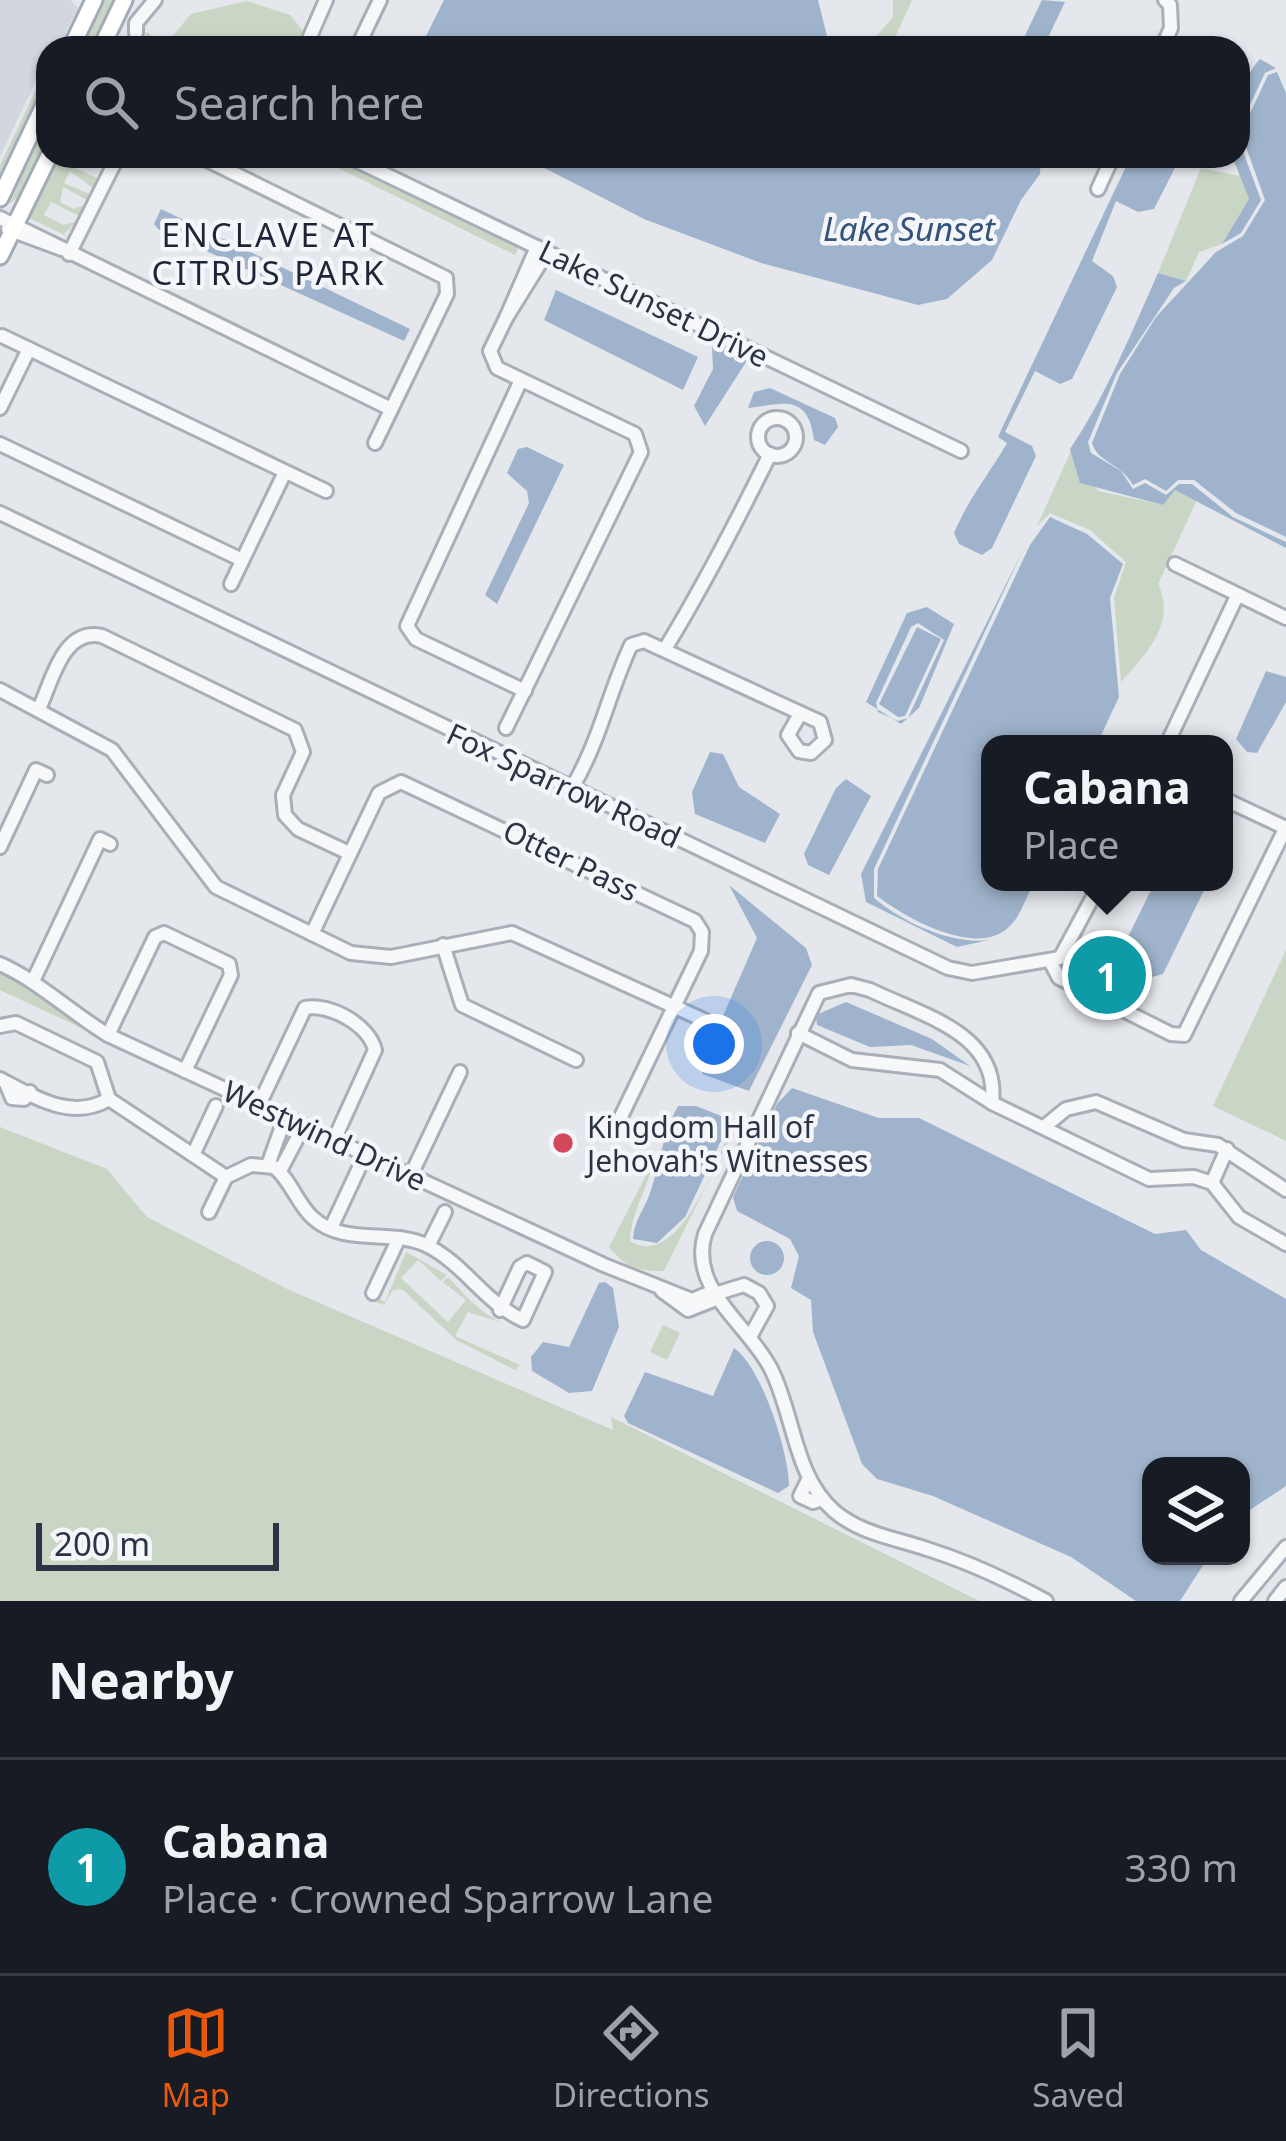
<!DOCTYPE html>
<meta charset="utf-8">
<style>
:root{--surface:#171b24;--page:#20242c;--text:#f1f3f6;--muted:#9ea1a6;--line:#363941;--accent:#ea580c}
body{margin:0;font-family:"Noto Sans",sans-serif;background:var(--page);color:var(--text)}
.controls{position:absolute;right:36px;bottom:36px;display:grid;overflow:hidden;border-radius:24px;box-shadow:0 3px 9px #0004}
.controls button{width:108px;height:108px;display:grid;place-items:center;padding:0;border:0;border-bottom:3px solid var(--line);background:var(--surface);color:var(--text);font:60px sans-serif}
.scale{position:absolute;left:36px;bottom:30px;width:243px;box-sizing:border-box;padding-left:12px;border:6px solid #2b3445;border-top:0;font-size:33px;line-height:42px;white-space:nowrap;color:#2b3445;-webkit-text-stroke:9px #f4f6f9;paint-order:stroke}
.you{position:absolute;left:714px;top:1044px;width:42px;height:42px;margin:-30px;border:9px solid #fff;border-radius:50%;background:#1a73e8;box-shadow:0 0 0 18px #1a73e833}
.badge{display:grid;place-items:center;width:78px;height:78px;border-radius:50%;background:var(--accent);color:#fff;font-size:39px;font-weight:700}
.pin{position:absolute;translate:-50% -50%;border:6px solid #fff;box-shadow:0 3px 12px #0006}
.popup{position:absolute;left:981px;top:735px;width:252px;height:156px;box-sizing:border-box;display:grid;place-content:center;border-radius:24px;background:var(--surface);filter:drop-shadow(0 3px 9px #0005);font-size:39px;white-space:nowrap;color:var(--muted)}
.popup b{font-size:45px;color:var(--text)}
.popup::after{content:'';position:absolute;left:50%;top:100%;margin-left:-24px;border:24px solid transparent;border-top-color:var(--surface)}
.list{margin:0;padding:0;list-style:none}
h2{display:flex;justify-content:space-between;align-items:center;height:156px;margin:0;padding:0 48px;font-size:51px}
h2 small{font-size:39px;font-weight:400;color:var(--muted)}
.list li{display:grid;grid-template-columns:78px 1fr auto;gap:36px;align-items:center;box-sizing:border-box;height:216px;padding:0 48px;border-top:3px solid var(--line)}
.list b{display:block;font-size:45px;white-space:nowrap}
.list p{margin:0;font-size:39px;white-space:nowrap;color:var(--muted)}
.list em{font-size:39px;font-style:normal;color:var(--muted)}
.icon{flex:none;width:66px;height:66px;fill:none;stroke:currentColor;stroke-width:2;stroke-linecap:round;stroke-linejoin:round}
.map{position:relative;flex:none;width:1286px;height:1601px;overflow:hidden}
.search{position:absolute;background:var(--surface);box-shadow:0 3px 9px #0004;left:36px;right:36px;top:36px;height:132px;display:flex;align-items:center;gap:30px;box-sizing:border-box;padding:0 42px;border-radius:36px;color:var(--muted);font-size:45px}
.sheet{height:372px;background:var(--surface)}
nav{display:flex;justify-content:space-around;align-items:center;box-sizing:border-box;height:168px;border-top:3px solid var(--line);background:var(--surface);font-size:33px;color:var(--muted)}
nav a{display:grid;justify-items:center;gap:6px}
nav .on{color:var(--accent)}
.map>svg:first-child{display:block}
</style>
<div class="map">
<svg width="1286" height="1601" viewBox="0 0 1286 1601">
<rect width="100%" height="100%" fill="#e4e7ec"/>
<polygon fill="#d2d6de" points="0,0 71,0 78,8 58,48 48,48 48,69 39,74 0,157"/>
<g fill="#c9d6c5">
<polygon points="100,0 113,0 94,48 77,48"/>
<polygon points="893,0 912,0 893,42 889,48 866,48 893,17"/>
<polygon points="247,1 290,15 304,32 297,48 149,48 141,44 147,32 164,46 191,14"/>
<polygon points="43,75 48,82 0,181 0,165"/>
<path d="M48 113C48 145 38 187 10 203Z"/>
<polygon points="59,156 73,156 69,165 97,178 93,188 70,171 64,183 89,194 87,200 63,187 60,202 74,209 84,205 79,216 51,202 44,215 63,225 76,222 64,234 71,238 29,218"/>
<polygon points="314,156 338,156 538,252 519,247 515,255"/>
<polygon points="1201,168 1240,176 1249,199 1222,244 1199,252 1186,281 1158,273"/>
<path d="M1071 451 1098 491 1163 505 1175 489 1197 500 1158 584C1177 624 1145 655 1121 682L1114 598 1126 562 1090 530 1050 513 1037 526Z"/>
<polygon points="1286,950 1286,1141 1213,1106"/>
<polygon points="0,971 42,993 77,1023 274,1118 0,990"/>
<path d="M732 1125 729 1140 664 1271C641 1272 623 1266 609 1247L653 1162C647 1190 631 1213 630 1241 679 1272 718 1158 732 1125Z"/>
<polygon points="0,1127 107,1169 147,1217 285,1288 613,1430 611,1417 979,1601 0,1601"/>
<path d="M406 1252 447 1275 441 1281 418 1260 401 1278 448 1322 466 1300 443 1282 448 1277C466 1296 476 1309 500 1322L468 1312 455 1336 520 1365 515 1370 456 1340 402 1289 393 1290 384 1305 373 1301 374 1296 385 1302Z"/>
<polygon points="663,1325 680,1333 667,1360 650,1352"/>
</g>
<g fill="#9fb4cc" fill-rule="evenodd">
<polygon points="444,0 818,0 830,48 420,48"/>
<polygon points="1042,0 1065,2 1043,48 1019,48"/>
<path d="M1260 59 1276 68 1265 73 1238 130C1238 107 1243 76 1260 59Z"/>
<path d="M1277 72 1286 93V537L1236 513 1194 480H1178L1166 491 1145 479 1133 485C1121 463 1098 463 1092 443L1120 374 1156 317 1216 252 1243 236 1265 200 1241 133 1268 75Z"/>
<polygon points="1238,138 1261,200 1241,233 1222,244 1249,199 1232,156 1238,156"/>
<polygon points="521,156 1040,156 1041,158 1040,174 1021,200 992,260 947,299 918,305 761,263 644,219"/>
<path d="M1131 156H1181L1154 209 1138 212 1116 201 1092 261 1113 276 1117 287 1072 379 1060 384 1035 371 1005 432 1032 446 1036 456 992 548 982 555 959 544 954 533C970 496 988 476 1007 443L998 437 1002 428Z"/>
<polygon points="161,209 410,329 404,341 158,229 154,224"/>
<path d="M1158 273 1186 281 1174 288 1117 373 1088 442 1091 453 1121 471 1133 489 1145 483 1166 495 1179 484H1192L1233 517 1286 542V548L1175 490 1163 505 1080 483 1070 449C1104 400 1133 329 1158 273Z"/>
<polygon points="556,290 698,357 683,390 544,320"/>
<polygon points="718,340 748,359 705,426 694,406 713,369 712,347"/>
<path d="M770 388 835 418 838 427 825 445 814 440C808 391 780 405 748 408L754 392Z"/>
<polygon points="527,447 564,465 497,604 485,595 529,503 527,491 507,473 518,449"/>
<path d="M1050 517 1087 534 1123 564 1110 598 1119 697 1097 744H990V882H1034C1027 895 1021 915 1011 925 979 960 906 918 877 896L878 869 1030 545Z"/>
<path d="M1024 548 874 869V898C902 922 951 945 989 940L957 947 866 902 861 874Z"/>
<path d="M927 607 954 624 919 708 901 724 866 702 907 613ZM918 623 944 640 908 718 898 721 878 712 876 703 911 627Z"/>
<polygon points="917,627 941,639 905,716 898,717 879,704"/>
<polygon points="1266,671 1286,677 1286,702 1257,753 1247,752 1236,739"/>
<polygon points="710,752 723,754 739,787 780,814 765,843 695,814 692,792"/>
<polygon points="846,779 871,796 829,875 808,865 804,854 836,788"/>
<polygon points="1155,882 1208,882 1163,974 1152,977 1123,961 1122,949"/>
<polygon points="729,885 806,948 812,965 749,1091 702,1074 707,1045 703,1040 716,1032 757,938"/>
<polygon points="846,1002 932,1039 970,1066 911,1045 870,1047 817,1025 816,1015"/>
<polygon points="792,1088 879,1118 919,1118 1155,1234 1186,1230 1201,1250 1286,1299 1286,1486 1241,1516 1241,1466 1151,1466 1151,1556 1209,1556 1180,1601 1136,1601 1071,1557 933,1496 877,1479 862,1464 813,1332 811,1300 791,1288 799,1256 790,1239 737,1211 733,1197 777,1104"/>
<path d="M678 1106H696L724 1117 728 1126 685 1217 657 1243 633 1239C634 1220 644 1211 650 1193 661 1162 662 1135 678 1106Z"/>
<circle cx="767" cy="1258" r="17"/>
<polygon points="605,1282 613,1288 619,1327 592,1391 569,1393 532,1371 531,1357 543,1342 569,1347 599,1283"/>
<path d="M734 1348C761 1366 789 1452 789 1486L778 1493 628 1423 624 1416 645 1372 713 1396Z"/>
</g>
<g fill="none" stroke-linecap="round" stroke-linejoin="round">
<defs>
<g id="minor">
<polyline points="136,33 136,23 155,0"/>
<polyline points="305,48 326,0"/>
<polyline points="357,48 380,0"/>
<polyline points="1162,48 1171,28 1170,5 1165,0"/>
<polyline points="199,156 446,278 447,294 375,443"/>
<polyline points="347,156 961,451"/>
<polyline points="1098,189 1113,156"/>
<polyline points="0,218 391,409"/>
<polyline points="8,229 62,249"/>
<polyline points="537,247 506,318 547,252"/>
<polyline points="69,254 118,156"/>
<polyline points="506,318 490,351 497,368 635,434 641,452 506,728"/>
<polyline points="2,336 326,491"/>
<polyline points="521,380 407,626 416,639 525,691"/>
<polyline points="0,408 29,349"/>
<circle cx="777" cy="437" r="19"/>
<polyline points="0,444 242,560"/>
<polyline points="0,513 948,968 972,973 1060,958 1101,882"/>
<polyline points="1175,564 1286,618"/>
<polyline points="231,584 285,472"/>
<path d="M665 649C704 585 737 521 770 454"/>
<polyline points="0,690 112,750 216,887 351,953 391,957 512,933 706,1021"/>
<path d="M39 709C52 681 63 627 102 636L295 730 303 752 283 795 285 815 298 829 349 853"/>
<polyline points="1167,744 1237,596"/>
<path d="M572 788C601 738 607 697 631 645L644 641 820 722 825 740 811 753 799 751 788 735 800 714"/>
<polyline points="1224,799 1286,828"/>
<polyline points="0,847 36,770 47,775"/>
<polyline points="312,934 379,793 401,782 695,921 702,932 701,951 615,1129"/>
<polyline points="443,945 462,1005 576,1060"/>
<polyline points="1050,961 1059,978 1171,1034 1184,1035 1286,827"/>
<path d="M0 964C40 982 70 1012 108 1035L604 1265 692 1300 714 1291"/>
<polyline points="34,979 100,839 110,844"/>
<path d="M0 1026 16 1023 97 1062 109 1099 226 1177 251 1165 274 1167C291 1180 297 1204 313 1218 345 1247 393 1228 428 1246 465 1265 484 1302 523 1320L545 1272 527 1263 520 1267 500 1310"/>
<polyline points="798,1033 852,1060 940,1070 992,1103 1149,1179 1194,1177 1212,1183 1239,1217 1286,1244"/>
<polyline points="108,1035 155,937 164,933 229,964 231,975 185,1071"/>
<path d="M0 1079C36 1098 72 1121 109 1099"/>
<polyline points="6,1083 12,1098 24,1099 30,1092"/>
<path d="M992 1103C1000 1033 923 1016 870 990L851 985 819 993 705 1234C688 1289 749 1325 771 1369 794 1414 794 1476 834 1511 861 1534 895 1538 927 1549 969 1562 1007 1580 1046 1601"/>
<path d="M259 1105 305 1008C330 1003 369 1025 375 1050L334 1140"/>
<polyline points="1044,1127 1066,1109 1096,1102 1184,1140 1218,1145 1286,1190"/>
<polyline points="193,1155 216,1106"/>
<polyline points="268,1165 285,1118"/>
<polyline points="280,1171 303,1127"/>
<polyline points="411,1175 460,1072"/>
<polyline points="1212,1183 1227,1149"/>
<polyline points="209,1212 226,1177"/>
<polyline points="331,1228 359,1168"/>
<polyline points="428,1246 445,1212"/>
<polyline points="662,1291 688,1310 716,1299"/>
<polyline points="373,1293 399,1238"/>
<polyline points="715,1294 744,1285 759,1293 767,1306 751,1335"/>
<polyline points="808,1480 800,1496 813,1502 822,1499"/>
<polyline points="1241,1601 1286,1547"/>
<polyline points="1275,1601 1286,1587"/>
</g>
<g id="major">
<polyline points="71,48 94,0"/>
<polyline points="101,48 124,0"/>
<polyline points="0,198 48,97"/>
<polyline points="0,256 49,156"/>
</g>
</defs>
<use href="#minor" stroke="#a9aeb7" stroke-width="18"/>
<use href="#major" stroke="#a3abb8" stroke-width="21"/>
<use href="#minor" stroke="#f7f8fa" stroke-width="12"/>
<use href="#major" stroke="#fff" stroke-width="15"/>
</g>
<circle fill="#d1495b" stroke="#f4f6f9" stroke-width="4.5" cx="563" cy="1143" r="12"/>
<g text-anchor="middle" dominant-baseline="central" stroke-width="9" stroke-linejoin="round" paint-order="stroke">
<g font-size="30" fill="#2b3445" stroke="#f4f6f9">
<text transform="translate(654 303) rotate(26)">Lake Sunset Drive</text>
<text transform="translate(564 785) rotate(25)">Fox Sparrow Road</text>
<text transform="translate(571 860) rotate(26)">Otter Pass</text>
<text transform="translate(325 1135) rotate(25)">Westwind Drive</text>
</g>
<g font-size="30" fill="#2b3445" stroke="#f4f6f9" text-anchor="start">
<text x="587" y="1126">Kingdom Hall of<tspan x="587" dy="34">Jehovah's Witnesses</tspan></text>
</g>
<g font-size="33" font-style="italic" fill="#34527a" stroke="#f4f6f9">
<text x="909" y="228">Lake Sunset</text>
</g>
<g font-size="33" letter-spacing="3" fill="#1d2536" stroke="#f4f6f9">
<text x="269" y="234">ENCLAVE AT<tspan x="269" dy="38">CITRUS PARK</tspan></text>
</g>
</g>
</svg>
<div class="controls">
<button><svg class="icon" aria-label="layers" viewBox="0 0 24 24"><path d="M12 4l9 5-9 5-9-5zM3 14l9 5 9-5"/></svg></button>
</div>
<div class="scale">200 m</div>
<div class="you"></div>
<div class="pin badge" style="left:1107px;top:975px;background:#0f9aa8">1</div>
<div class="popup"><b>Cabana</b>Place</div>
<div class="search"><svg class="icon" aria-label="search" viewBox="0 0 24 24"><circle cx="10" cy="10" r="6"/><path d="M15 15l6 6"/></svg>Search here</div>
</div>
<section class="sheet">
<h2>Nearby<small></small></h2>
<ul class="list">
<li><span class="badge" style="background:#0f9aa8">1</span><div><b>Cabana</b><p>Place · Crowned Sparrow Lane</p></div><em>330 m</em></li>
</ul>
</section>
<nav>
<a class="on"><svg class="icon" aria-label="map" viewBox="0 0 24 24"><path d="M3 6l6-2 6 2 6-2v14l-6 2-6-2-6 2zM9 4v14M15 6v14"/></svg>Map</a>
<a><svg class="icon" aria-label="directions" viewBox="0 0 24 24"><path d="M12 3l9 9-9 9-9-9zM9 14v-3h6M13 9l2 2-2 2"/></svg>Directions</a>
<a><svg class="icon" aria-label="saved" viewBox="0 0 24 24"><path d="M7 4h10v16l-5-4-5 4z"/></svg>Saved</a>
</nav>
